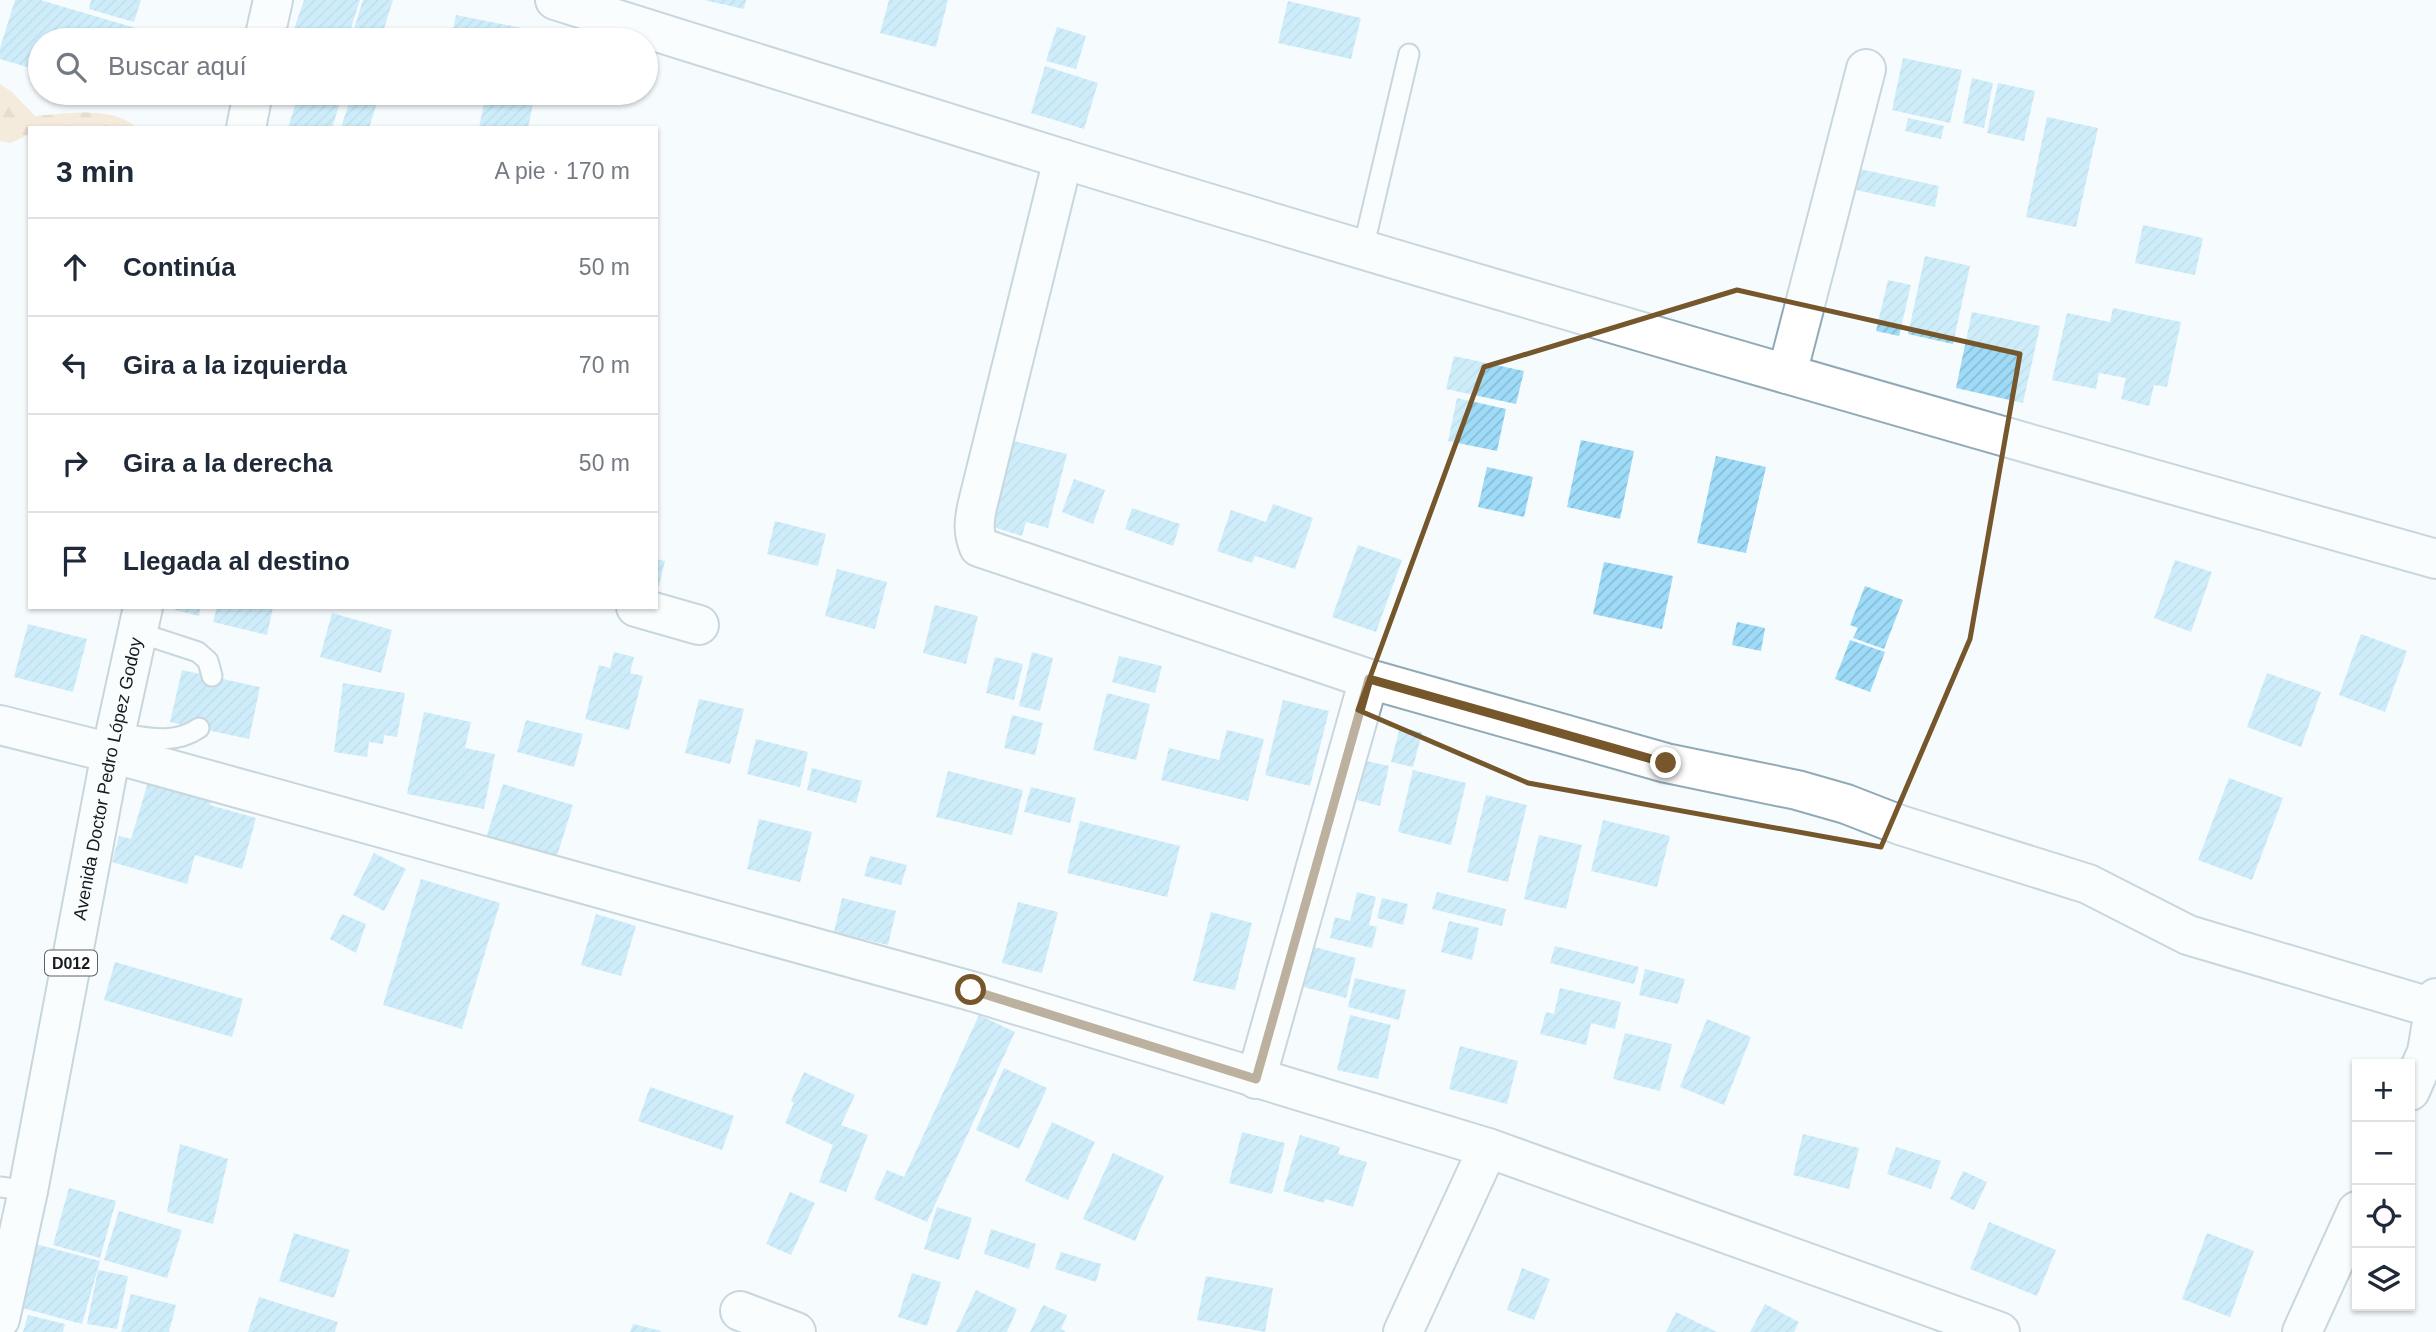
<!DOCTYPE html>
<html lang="es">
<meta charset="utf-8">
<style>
:root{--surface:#fff;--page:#f6f6f7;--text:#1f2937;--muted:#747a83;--line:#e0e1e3}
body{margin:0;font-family:Helvetica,sans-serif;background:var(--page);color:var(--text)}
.controls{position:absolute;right:21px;bottom:21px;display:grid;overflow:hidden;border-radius:0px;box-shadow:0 2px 5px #0004}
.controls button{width:63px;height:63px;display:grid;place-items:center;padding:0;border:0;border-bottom:2px solid var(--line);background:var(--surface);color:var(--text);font:35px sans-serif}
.stop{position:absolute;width:21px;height:21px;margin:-16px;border:5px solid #76572c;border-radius:50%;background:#fff}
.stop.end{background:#76572c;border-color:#fff;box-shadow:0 2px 7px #0008}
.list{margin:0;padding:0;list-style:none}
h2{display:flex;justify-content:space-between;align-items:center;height:91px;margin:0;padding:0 28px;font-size:30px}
h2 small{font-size:23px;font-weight:400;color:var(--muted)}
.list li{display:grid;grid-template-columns:46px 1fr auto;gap:21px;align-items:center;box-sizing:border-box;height:98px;padding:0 28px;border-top:2px solid var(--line)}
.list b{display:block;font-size:26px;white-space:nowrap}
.list em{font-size:23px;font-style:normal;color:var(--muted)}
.icon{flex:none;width:38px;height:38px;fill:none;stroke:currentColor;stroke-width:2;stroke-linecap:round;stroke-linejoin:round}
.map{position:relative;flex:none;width:2436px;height:1332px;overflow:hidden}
.search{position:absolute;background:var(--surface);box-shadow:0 2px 5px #0004;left:28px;top:28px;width:630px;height:77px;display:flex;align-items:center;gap:18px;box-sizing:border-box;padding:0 24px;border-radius:38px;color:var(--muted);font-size:26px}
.panel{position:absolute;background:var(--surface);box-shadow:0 2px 5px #0004;left:28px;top:126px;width:630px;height:483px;border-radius:0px}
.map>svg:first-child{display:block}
</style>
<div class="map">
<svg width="2436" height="1332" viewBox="0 0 2436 1332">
<defs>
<pattern id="forest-firs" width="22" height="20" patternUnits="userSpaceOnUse" patternTransform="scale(1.75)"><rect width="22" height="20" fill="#f1d7b7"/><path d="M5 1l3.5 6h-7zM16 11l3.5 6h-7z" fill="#ceb89d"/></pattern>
<pattern id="building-hatch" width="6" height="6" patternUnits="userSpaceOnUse" patternTransform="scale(1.75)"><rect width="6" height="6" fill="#9edbf8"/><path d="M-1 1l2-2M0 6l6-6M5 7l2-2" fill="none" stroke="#87bcd4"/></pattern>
</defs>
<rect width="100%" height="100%" fill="#f6fbfe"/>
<path fill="url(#forest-firs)" d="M0 84 12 92 35 116C67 114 112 105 137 128H30V134L11 143 0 141Z"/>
<g fill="url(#building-hatch)">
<polygon points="15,0 40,0 139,29 135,40 40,40 40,71 0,59 0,48"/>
<polygon points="91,0 141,0 134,22 89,9"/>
<polygon points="304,0 360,0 347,40 308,40 292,35"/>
<polygon points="363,0 393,0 381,38 354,29"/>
<polygon points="704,0 746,0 744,9"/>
<polygon points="889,0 948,0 936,47 880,33"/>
<polygon points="1288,1 1361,18 1351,59 1278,43"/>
<polygon points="456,15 547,33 545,40 451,40"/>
<polygon points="1057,27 1086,36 1076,69 1046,61"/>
<polygon points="1903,58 1962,70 1950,123 1892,110"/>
<polygon points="1045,66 1098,83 1084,129 1031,113"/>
<polygon points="1972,78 1993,83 1984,128 1963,123"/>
<polygon points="1998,83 2035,91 2024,141 1987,133"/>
<polygon points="130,93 172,93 169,105"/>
<polygon points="299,93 343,93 332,128 288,128"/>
<polygon points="352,93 380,93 369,128 341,128"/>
<polygon points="486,93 535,93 528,128 479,128"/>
<polygon points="2047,117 2098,128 2076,227 2026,217"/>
<polygon points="1908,118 1944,126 1941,139 1905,131"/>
<polygon points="1855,168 1939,186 1935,207 1851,189"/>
<polygon points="2143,225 2203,238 2195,275 2135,263"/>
<polygon points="1925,256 1970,266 1953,344 1908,334"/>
<polygon points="1888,280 1911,285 1899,336 1876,331"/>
<polygon points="2113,308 2181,322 2167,387 2154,385 2149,406 2121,399 2126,378 2099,373 2096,389 2052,380 2067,313 2110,322"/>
<polygon points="1972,312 2040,326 2023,403 1956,388"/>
<polygon points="1454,356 1524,371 1516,404 1446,389"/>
<polygon points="1457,398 1506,409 1497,451 1448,441"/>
<polygon points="997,437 1067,454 1048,528 1026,522 1022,536 993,527 997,515 978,510"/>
<polygon points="1581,440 1634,451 1620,519 1567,507"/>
<polygon points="1716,456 1766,467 1746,553 1697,543"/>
<polygon points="1487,467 1533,477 1524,517 1478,507"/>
<polygon points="1074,479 1105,490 1093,524 1062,512"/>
<polygon points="1273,504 1313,518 1295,569 1255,556 1252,563 1217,551 1231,510 1266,522"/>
<polygon points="1132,508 1180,524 1173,546 1125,529"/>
<polygon points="775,521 826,534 818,566 767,554"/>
<polygon points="1358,545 1402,560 1376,632 1332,617"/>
<polygon points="656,559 665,561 657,593 656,592"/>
<polygon points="2175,560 2212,572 2191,632 2154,618"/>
<polygon points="1604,562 1673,576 1662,629 1593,614"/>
<polygon points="837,569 887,582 875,629 825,616"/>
<polygon points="1865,586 1903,600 1884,649 1853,638 1858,628 1850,625"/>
<polygon points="935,605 978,616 966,664 923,653"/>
<polygon points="175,607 201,607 199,616 175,610"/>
<polygon points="217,607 273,607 267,635 213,622"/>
<polygon points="332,613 392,630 381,673 320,657"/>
<polygon points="1737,622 1765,628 1761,651 1732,645"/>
<polygon points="28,624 87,639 73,692 14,677"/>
<polygon points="2361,634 2407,651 2385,712 2339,695"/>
<polygon points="1850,640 1885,652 1870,692 1835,679"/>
<polygon points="614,652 634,657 630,673 643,676 629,730 585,719 599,665 610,668"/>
<polygon points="1032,652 1053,658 1040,711 1019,706"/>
<polygon points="1119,656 1162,666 1155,693 1112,682"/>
<polygon points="995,657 1023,664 1014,700 986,693"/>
<polygon points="182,670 260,687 249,739 170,722"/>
<polygon points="2267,673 2321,692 2301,747 2247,727"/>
<polygon points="343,683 405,693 397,737 384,735 383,744 369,742 367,757 334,752"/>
<polygon points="1107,693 1150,704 1136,760 1093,750"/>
<polygon points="699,699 744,709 730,764 685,753"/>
<polygon points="1283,700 1329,711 1310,786 1265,775"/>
<polygon points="424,712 471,722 465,748 495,754 484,809 407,794"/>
<polygon points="1012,715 1043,723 1035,755 1004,748"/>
<polygon points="526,720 583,734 574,767 517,752"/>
<polygon points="1400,727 1422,733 1413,767 1391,762"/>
<polygon points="1227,730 1264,739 1248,801 1161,780 1169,748 1219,760"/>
<polygon points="756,739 808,752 800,787 747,774"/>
<polygon points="1367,761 1389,766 1380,806 1357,800"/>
<polygon points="812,768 862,781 856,803 807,790"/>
<polygon points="1413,770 1466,783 1451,845 1398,832"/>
<polygon points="948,771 1023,790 1012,835 936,817"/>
<polygon points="2229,778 2283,798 2252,880 2198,860"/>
<polygon points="149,779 212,797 210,805 256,818 242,869 195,855 187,884 112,862 119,836 131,839"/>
<polygon points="503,784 573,805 556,859 486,838"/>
<polygon points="1031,787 1076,798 1070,823 1024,812"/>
<polygon points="1486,795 1527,805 1508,882 1467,872"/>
<polygon points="759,819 812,832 800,882 747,869"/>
<polygon points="1603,820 1670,836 1657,887 1591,871"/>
<polygon points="1080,821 1180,846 1167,897 1067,873"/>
<polygon points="1539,835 1582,845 1566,909 1524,899"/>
<polygon points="374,853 406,869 384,911 353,895"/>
<polygon points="870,856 907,865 901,885 864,876"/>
<polygon points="421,879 500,903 462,1029 383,1005"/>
<polygon points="1357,892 1376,897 1369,925 1377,927 1372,948 1330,938 1335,917 1350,921"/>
<polygon points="1437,892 1506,909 1502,926 1432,909"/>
<polygon points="842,898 896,911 888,945 834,932"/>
<polygon points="1382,898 1408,904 1403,925 1377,918"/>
<polygon points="1018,902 1058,912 1042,973 1002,963"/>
<polygon points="1211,912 1252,923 1235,990 1193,981"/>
<polygon points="342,914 366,924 356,953 330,939"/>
<polygon points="596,914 636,926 621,976 581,965"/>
<polygon points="1449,921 1479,928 1472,960 1441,952"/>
<polygon points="1555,946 1639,967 1634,984 1550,963"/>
<polygon points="1314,947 1356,958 1346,998 1304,987"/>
<polygon points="115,962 243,999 232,1037 104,1000"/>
<polygon points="1645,969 1685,979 1678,1004 1639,995"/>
<polygon points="1355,978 1406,990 1399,1020 1348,1007"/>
<polygon points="1560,988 1621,1002 1615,1029 1591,1023 1586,1045 1540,1034 1546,1012 1554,1014"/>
<polygon points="979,1015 1015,1032 927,1222 874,1199 887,1170 904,1177"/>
<polygon points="1350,1015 1391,1025 1378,1079 1337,1070"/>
<polygon points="1707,1019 1751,1037 1724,1105 1680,1087"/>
<polygon points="1625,1033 1672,1044 1660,1091 1613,1079"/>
<polygon points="1460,1046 1518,1061 1507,1104 1449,1089"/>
<polygon points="1004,1068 1047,1088 1019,1149 976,1130"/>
<polygon points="804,1072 855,1095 841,1125 868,1135 846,1192 819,1182 833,1145 785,1123 794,1103 791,1101"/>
<polygon points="650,1087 734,1116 722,1150 638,1121"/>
<polygon points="1052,1122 1095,1142 1068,1200 1025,1181"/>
<polygon points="1242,1132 1285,1143 1272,1194 1229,1183"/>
<polygon points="1803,1134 1859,1148 1849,1189 1793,1175"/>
<polygon points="1300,1135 1340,1147 1338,1154 1367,1162 1353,1207 1325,1199 1324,1203 1283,1191"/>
<polygon points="180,1144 228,1159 213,1224 167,1212"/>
<polygon points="1896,1147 1941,1161 1931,1189 1887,1174"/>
<polygon points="1113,1153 1164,1176 1135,1241 1083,1219"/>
<polygon points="1963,1171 1987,1182 1974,1210 1950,1199"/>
<polygon points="69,1188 116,1201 100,1258 53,1245"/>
<polygon points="790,1192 815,1203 791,1255 766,1244"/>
<polygon points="937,1207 972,1218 959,1260 924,1249"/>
<polygon points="119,1211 182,1230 167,1278 104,1260"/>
<polygon points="1989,1222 2056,1250 2037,1296 1970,1269"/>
<polygon points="991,1229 1036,1244 1029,1269 984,1254"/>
<polygon points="294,1233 350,1250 334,1298 279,1281"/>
<polygon points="2207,1233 2254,1251 2230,1317 2182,1299"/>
<polygon points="32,1243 100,1261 82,1324 15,1306"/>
<polygon points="1061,1252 1101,1264 1096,1282 1055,1269"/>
<polygon points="1522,1268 1550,1279 1534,1320 1507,1310"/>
<polygon points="98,1270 128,1276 117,1329 87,1324"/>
<polygon points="912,1273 941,1282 927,1326 898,1317"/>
<polygon points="1206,1276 1273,1288 1265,1332 1197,1320"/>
<polygon points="976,1290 1017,1309 1007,1332 956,1332"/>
<polygon points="131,1294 176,1305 169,1332 121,1332"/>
<polygon points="259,1297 338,1322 335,1332 248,1332"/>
<polygon points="1765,1304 1799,1322 1794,1332 1750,1332"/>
<polygon points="1043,1305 1067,1315 1061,1329 1066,1332 1030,1332"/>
<polygon points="1676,1312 1717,1332 1666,1332"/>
<polygon points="28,1315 65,1324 63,1332 23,1332"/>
<polygon points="633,1324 661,1331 661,1332 630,1332"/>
</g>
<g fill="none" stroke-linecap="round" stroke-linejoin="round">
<defs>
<g id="service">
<polyline points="1363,249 1409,54"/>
<polyline points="137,632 198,652 208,661 212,676"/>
<path d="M115 733C144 737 173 746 199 728"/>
<polyline points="0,1187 28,1191"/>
</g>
<g id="minor">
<path d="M555 0C725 53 894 107 1063 159 1519 299 1977 430 2436 559"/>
<path d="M1063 159 977 507C974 523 973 532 979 547L1369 679 1666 763 1797 790 1846 804 1900 825 2088 884 2188 935 2433 1008"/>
<polyline points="1787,374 1866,69"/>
<polyline points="636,607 699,625"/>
<polyline points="0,725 111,753 971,991 1488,1148 2000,1332"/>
<polyline points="1256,1079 1369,679"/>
<polyline points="2410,1091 2427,1052 2436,998"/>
<polyline points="740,1311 796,1332"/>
<polyline points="1403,1332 1488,1148"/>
<polyline points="2302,1332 2357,1211"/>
</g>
<g id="primary">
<polyline points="264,40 273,0"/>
<polyline points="246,128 253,93"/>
<path id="s1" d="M0 1319 28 1191 111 753 143 607"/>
</g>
</defs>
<use href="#service" stroke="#91aab7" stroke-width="23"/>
<use href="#minor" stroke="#91aab7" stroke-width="42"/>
<use href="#primary" stroke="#91aab7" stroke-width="42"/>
<use href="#service" stroke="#fff" stroke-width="19"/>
<use href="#minor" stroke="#fff" stroke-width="38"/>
<use href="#primary" stroke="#fff" stroke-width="38"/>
</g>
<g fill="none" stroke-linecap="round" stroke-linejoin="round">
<polyline stroke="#76572c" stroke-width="9" points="971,990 1256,1079 1369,679 1666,763"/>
</g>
<path d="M0 0H2436V1332H0ZM1737 290 2020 354 1970 639 1881 847 1528 783 1358 710 1484 367Z" fill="#f6fbfe" fill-opacity=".55" fill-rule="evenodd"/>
<path fill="none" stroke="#76572c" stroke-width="5" stroke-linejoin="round" d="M1737 290 2020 354 1970 639 1881 847 1528 783 1358 710 1484 367Z"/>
<g text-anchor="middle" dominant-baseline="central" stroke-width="6" stroke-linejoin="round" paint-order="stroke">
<rect fill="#fff" stroke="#5a6164" stroke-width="2" x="45" y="950.5" width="52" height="25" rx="5"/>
<g font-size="16" font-weight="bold" fill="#141d22">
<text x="71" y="963">D012</text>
</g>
<g font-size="18" fill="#141d22" stroke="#fff">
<text stroke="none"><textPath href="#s1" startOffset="551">Avenida Doctor Pedro López Godoy</textPath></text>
</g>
</g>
</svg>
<div class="controls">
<button>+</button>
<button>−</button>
<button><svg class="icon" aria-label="locate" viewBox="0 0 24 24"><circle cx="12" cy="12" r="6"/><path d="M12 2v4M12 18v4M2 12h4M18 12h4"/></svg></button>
<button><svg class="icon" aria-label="layers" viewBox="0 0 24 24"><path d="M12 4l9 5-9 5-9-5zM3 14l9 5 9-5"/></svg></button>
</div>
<div class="stop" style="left:971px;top:990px"></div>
<div class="stop end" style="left:1666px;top:763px"></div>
<div class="search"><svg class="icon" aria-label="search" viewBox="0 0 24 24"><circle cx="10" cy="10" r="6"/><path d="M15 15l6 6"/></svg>Buscar aquí</div>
<section class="panel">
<h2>3 min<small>A pie · 170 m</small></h2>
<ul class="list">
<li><svg class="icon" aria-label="ahead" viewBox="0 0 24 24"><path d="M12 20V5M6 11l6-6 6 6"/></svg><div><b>Continúa</b></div><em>50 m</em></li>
<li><svg class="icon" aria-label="left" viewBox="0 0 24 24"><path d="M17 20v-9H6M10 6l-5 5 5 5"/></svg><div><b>Gira a la izquierda</b></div><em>70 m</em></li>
<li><svg class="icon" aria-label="right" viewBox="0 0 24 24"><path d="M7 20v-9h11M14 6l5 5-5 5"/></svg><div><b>Gira a la derecha</b></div><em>50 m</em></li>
<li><svg class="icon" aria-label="arrive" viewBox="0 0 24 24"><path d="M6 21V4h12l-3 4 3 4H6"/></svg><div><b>Llegada al destino</b></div></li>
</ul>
</section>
</div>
